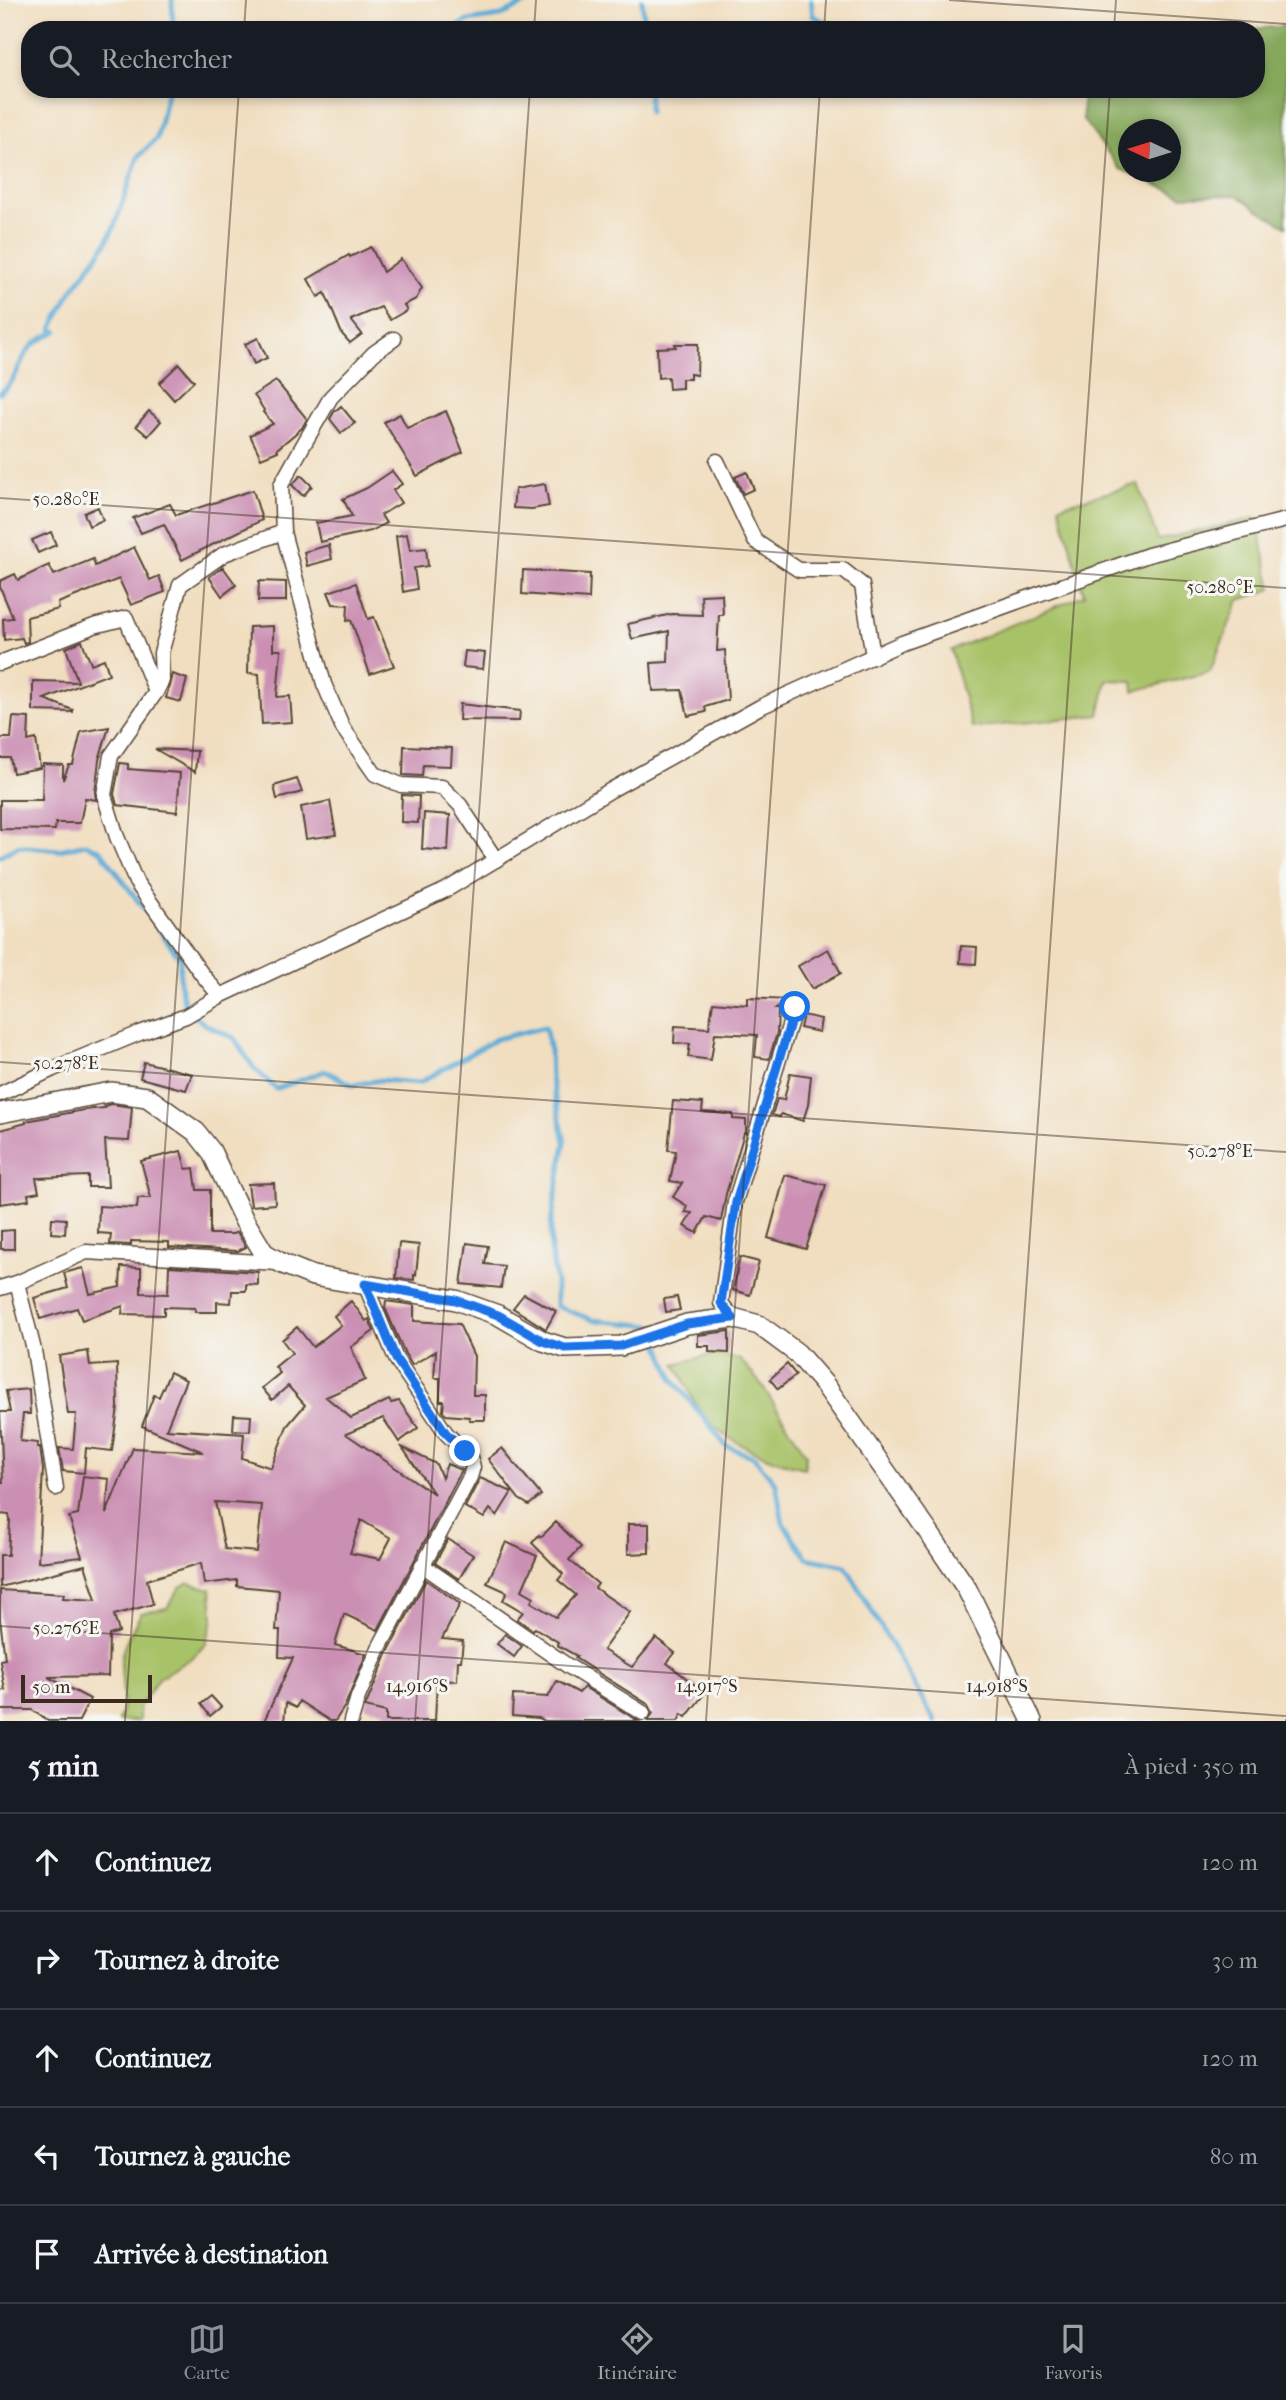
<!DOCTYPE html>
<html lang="fr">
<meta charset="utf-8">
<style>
:root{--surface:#171b24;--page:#20242c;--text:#f1f3f6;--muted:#9ea1a6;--line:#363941;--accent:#8c9099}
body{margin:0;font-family:"IM FELL French Canon",serif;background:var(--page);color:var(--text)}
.compass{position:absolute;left:1118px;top:119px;width:63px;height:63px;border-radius:50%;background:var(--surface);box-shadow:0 4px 10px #0003;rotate:274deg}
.scale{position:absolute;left:21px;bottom:18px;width:131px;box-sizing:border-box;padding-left:7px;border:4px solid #3b2a1e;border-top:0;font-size:19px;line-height:24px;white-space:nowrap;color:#3b2a1e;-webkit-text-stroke:5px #f6f6f2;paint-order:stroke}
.stop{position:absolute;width:21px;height:21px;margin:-16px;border:5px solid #1a73e8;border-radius:50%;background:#fff}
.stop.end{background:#1a73e8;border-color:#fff;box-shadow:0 2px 7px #0008}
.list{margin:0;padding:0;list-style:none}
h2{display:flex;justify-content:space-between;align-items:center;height:91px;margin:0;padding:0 28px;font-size:30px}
h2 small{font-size:23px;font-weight:400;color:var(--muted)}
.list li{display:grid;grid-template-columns:46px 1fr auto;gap:21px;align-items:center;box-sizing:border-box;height:98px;padding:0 28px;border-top:2px solid var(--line)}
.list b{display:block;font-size:26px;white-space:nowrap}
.list em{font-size:23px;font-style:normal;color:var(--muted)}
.icon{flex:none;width:38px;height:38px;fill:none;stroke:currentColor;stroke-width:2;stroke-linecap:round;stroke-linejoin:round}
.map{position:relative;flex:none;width:1286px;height:1721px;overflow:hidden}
.search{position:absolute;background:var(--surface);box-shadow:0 4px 10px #0003;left:21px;right:21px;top:21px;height:77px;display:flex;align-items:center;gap:18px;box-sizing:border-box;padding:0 24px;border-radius:28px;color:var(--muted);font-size:26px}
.sheet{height:581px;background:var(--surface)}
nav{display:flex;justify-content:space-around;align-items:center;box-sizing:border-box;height:98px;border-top:2px solid var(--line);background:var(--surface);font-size:19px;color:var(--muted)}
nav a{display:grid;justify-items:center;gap:4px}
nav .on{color:var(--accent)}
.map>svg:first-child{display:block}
</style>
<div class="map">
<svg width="1286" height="1721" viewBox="0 0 1286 1721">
<rect width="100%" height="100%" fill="#f6f6f2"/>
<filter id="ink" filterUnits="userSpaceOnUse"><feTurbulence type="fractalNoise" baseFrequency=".0143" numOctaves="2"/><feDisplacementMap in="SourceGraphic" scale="14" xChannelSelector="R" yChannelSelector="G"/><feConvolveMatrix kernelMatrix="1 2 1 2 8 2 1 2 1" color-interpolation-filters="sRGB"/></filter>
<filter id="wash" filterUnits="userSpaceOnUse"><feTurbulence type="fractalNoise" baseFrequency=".00686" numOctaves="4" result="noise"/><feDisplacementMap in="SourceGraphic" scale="28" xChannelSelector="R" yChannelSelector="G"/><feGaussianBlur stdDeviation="1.57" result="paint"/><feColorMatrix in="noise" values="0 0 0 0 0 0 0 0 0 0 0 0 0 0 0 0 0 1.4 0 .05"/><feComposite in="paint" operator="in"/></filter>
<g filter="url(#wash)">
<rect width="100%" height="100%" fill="#f1dec0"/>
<g fill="#a8c268" stroke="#727643" stroke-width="2">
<polygon points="1138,484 1158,540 1256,518 1272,589 1239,600 1210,672 1134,691 1133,681 1107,680 1099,715 972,728 951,650 1084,595 1059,506"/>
<path d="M714 1354 740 1359 761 1384 806 1454 805 1468C773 1462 720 1440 701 1412 691 1397 684 1379 675 1364Z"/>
<path d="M188 1583 211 1589 213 1619 206 1644 192 1658 160 1677 139 1707V1721H118C128 1703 120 1679 121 1659 122 1645 135 1626 141 1613L167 1608 180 1587Z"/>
</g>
<path fill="#86a85c" stroke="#60693d" stroke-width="2" fill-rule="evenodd" d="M1286 26V226L1257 209 1237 195 1183 196 1120 169 1083 120 1082 89H1256V30H1240ZM1128 130H1170V172H1128Z"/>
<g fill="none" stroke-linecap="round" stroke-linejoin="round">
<g stroke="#5caad5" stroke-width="5">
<polyline points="172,0 173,30"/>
<polyline points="642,0 645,30"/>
<polyline points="811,0 813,16 836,27"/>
<polyline points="451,30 467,21 501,16 532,0"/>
<polyline points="649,89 649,112"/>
<path d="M0 393C19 380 17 361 32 346 39 339 50 335 57 331L52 329 69 295 105 245 114 227 138 157 157 138 168 89"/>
<polyline points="0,856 18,846 59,850 86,844 101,851 180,958 180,984 185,1007 204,1024 234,1038 253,1067 276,1089 325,1071 353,1085 381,1080 419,1083 496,1039 545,1027 550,1051 551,1079 565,1142 551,1223 551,1252 556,1281 556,1306 593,1320 653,1326 654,1329"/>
<polyline points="657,1338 673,1379 726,1446 754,1457 776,1484 783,1523 807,1558 846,1566 935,1721"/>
</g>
</g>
<g id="blocks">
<g fill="#cb8fb3" fill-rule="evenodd">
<polygon points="371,247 383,272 401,259 422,288 416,299 404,305 407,310 390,320 381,307 351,320 362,334 350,343 342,334 325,293 318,297 308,279 349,255 350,257"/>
<polygon points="258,338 267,358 254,364 245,344"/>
<polygon points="675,344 698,344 697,375 690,374 690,379 682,379 682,388 669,389 668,377 658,378 657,348 676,347"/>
<polygon points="179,364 194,381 174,400 159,383"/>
<polygon points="276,381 307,419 302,428 277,449 278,451 261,458 250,435 273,424 263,412 264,410 254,395"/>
<polygon points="341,406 355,423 341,433 330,419 334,412"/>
<polygon points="149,411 161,421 148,436 136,426"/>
<polygon points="446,411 463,452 417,476 384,422 400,414 407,428"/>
<polygon points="392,471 402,484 393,490 401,503 381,515 386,523 371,531 320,542 316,523 352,516 343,499 367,488"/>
<polygon points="747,472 754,489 743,494 735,477"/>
<polygon points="301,475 312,486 303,496 292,485"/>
<polygon points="545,484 549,506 532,509 513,508 515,489"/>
<polygon points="253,490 262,520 182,560 164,524 141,533 133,518 170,504 176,515"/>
<polygon points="98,507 103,520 89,526 84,513"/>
<polygon points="51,532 56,545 38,553 32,540"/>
<polygon points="407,534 410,550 426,548 428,566 414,568 417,589 403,592 396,536"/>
<polygon points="329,545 332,559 307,566 304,552"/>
<polygon points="134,547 150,580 159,576 165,592 131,605 119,579 58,603 59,609 27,617 28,642 24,643 22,638 4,640 3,619 13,618 0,587 0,581 15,574 18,580 49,565 54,575 93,559 95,566"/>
<polygon points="223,567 236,585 222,596 209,577"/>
<polygon points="523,570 590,574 589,599 522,594"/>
<polygon points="259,581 286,582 286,601 258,601"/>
<polygon points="356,583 368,619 374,617 394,666 370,674 351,620 347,621 348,605 333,604 328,592"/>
<polygon points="722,594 723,615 719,615 717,651 725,650 728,700 705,707 706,712 688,716 682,690 653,691 651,663 668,662 669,631 632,639 628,624 672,614 702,615 701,595"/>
<polygon points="273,626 273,650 281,650 277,697 290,696 292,722 262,724 259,674 248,673 249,627"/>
<polygon points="82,641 91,664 104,659 109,674 44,699 73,710 73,712 33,711 33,681 78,682 66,648"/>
<polygon points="465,651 485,653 483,669 463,667"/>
<polygon points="172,674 187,679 181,702 166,698"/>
<polygon points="460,704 520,711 519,721 459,720"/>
<polygon points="13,717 29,718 28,741 36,739 40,768 13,773 10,758 0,758 0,738 11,738"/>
<polygon points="109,727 99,760 95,793 96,800 85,798 80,823 56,823 55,830 0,829 0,800 42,800 43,764 63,765 63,780 69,765 73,765 81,732"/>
<polygon points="404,746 452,748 451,766 423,765 422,776 403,775"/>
<polygon points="155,749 197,751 195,772"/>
<polygon points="120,763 128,764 128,769 180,773 177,812 117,805 114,794"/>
<polygon points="297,779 302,792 277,799 274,786"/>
<polygon points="402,795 419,796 418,823 401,822"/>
<polygon points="330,801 336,835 306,839 301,807"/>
<polygon points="424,813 450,815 448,851 422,849"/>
<polygon points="961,946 977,947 976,964 960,963"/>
<polygon points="828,949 841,973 812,989 798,966"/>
<polygon points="747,998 788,1000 776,1009 778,1009 777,1033 769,1059 755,1057 757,1035 715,1033 711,1060 688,1057 690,1044 674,1043 675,1026 709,1028 713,1002 747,1005"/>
<polygon points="803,1015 821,1019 819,1032 800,1028"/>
<polygon points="144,1062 192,1074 186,1090 140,1078"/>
<polygon points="790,1073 811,1076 808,1105 803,1121 781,1114 780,1117 772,1115 777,1099 784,1100"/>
<polygon points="673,1101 703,1103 702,1112 733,1114 733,1119 746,1120 746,1133 744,1133 726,1194 721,1221 706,1217 697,1233 684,1226 692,1213 685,1212 687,1206 673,1197 682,1183 670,1181 676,1151 668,1150"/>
<polygon points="111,1104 132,1107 129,1141 105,1140 108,1187 88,1187 88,1176 36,1178 39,1192 28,1194 29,1200 0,1204 0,1130 26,1123 26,1121 84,1110 105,1108 104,1106"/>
<polygon points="181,1151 186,1169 194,1168 197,1190 210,1190 210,1234 233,1234 237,1232 246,1247 238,1251 169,1247 169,1242 131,1241 131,1245 110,1244 111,1234 98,1233 99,1206 137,1208 138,1198 151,1198 141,1161"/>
<polygon points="785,1175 826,1185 806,1249 768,1238"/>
<polygon points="274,1183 275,1204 251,1206 248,1184"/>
<polygon points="52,1218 66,1219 65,1234 51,1233"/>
<polygon points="14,1230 14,1249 1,1249 1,1231"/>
<polygon points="399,1243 419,1245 416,1275 414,1275 414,1280 396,1278"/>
<polygon points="467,1243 488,1246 485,1264 504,1266 501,1288 461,1284"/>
<polygon points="740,1257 759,1262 750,1295 733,1290"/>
<polygon points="169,1266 258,1272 258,1285 246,1284 246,1291 232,1291 231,1303 217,1302 217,1312 195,1312 195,1308 164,1307 164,1315 122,1314 123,1306 82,1320 77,1308 40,1319 34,1298 68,1288 64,1273 83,1268 90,1294 120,1287 121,1267 141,1268 141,1293 168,1294"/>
<polygon points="524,1294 556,1311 546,1329 513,1308"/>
<polygon points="677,1297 680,1310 666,1312 664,1299"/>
<path d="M351 1301 366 1321 369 1319 374 1331 351 1347 365 1380 326 1397 351 1418 389 1400 391 1403 399 1401 418 1428 399 1442 383 1418 346 1434 434 1494 402 1447 436 1464 442 1478 447 1464 462 1470 378 1630 344 1614 335 1645 366 1654 345 1706 335 1721H330L299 1701 296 1708 286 1703 284 1721H264L293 1658 279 1657 280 1630H276L279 1590 237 1586V1580L204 1584 201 1563 147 1580 153 1604 114 1615 119 1632 109 1635 108 1676 48 1677 90 1699 79 1721H48L32 1710H0V1691L5 1690 0 1662V1660L5 1659 0 1619V1590L64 1594 63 1598 96 1600 85 1565 0 1587V1555H8L10 1520 9 1515 0 1514V1482H3L0 1412H10L6 1391 29 1389 30 1414H23L20 1441 38 1443 37 1447H40L43 1470 38 1562 82 1557 69 1517 78 1515 83 1476 109 1479 106 1514 133 1448 203 1452 142 1426 154 1395 159 1397 170 1372 186 1380 166 1429 244 1434 242 1458 271 1468 287 1426 305 1405 288 1386 272 1400 262 1388 280 1373 275 1367 292 1353 282 1340 297 1327 313 1347 341 1325 334 1316ZM215 1502 262 1505 257 1552 225 1549ZM361 1520 391 1538 380 1559 350 1553Z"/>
<polygon points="386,1301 414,1305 414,1321 459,1324 474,1356 473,1395 485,1395 485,1420 469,1420 469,1417 446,1415 443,1411 444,1401 440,1401 440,1378 434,1378 436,1351 412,1365 405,1354 385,1308"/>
<polygon points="729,1331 729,1353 709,1352 709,1346 698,1346 698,1335"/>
<polygon points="88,1351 90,1366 117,1364 118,1407 112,1451 86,1448 84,1473 63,1471 59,1448 73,1449 76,1414 68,1414 59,1356"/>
<polygon points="787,1364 796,1375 778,1389 770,1379"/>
<polygon points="234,1415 251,1416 250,1431 233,1430"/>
<polygon points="502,1448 541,1495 529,1505 519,1499 488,1459"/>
<polygon points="480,1478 512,1492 497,1516 490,1509 484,1518 465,1507"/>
<polygon points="556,1522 581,1547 569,1560 598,1584 595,1588 630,1612 603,1650 632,1667 656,1638 675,1653 667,1663 705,1693 686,1717 682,1714 678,1721 648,1721 653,1713 649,1705 575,1658 577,1656 557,1645 558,1642 535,1628 533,1630 517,1619 523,1612 503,1600 507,1592 487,1583 506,1542 537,1556 522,1590 534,1597 531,1602 556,1617 576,1595 558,1580 563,1574 532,1543 539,1535 541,1537"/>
<polygon points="628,1524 649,1524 649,1553 628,1554"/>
<polygon points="448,1539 473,1555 459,1579 435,1563"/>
<polygon points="426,1580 460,1604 442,1639 463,1641 461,1661 458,1661 457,1681 437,1680 435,1721 386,1721 386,1712 365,1707 388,1652"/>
<polygon points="505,1634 522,1646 514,1657 497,1644"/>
<polygon points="557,1681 579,1693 584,1687 638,1721 545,1721 539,1718 512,1716 513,1695 548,1697"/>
<polygon points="211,1696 221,1707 210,1716 201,1704"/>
</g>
</g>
</g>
<g filter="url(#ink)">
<use href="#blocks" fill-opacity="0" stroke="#564536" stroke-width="2"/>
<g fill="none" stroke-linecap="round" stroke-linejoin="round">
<defs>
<g id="street">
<polyline points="717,461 755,541 799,570 843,570 862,585 873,657"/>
<polyline points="283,532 281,485 305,442 331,397 374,353 394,339"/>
<polyline points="0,663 94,626 126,618 156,692"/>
<polyline points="220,996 201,973 136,882 117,837 104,795 111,756 156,692 162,680 161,653 180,585 224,554 283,532 324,684 343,728 375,774 401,785 442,787 460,805 496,860"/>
<polyline points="0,1094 53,1069 140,1033 186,1016 220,996 446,890 611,790 760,707 902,643 1148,555 1286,520"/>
<polyline points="17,1283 86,1252 278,1263"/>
<polyline points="0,1288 17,1283 34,1350 56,1488"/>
<polyline points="733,1318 721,1303 735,1202 795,1007"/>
<polyline points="422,1565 568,1666 643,1713"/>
<polyline points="351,1721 358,1697 379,1648 470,1477 473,1467 470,1457 446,1433 396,1359 365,1284"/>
</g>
<polyline id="secondary" points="0,1113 111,1092 147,1097 196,1132 211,1151 244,1220 264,1253 283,1264 313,1276 456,1300 498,1315 543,1341 565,1348 621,1346 687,1324 733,1318 759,1325 797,1353 825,1385 927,1530 967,1589 1032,1721"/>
</defs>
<use href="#street" stroke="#564536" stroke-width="17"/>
<use href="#secondary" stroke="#564536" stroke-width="22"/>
<use href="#street" stroke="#fff" stroke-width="14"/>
<use href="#secondary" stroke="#fff" stroke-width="19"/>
</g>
</g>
<g fill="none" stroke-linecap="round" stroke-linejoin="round" filter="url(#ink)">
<polyline stroke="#1a73e8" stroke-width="9" points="465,1451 446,1433 396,1359 365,1284 456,1300 498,1315 543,1341 565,1348 621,1346 687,1324 733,1318 721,1303 736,1202 795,1007"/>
</g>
<path fill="none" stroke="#3b2a1e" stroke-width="2" stroke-opacity="0.45" d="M949 0 1286 24M244 30 246 0M534 30 536 0M824 30 826 0M1114 30 1116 0M0 498 1286 588M0 1062 1286 1152M0 1626 1286 1716M125 1721 239 89M415 1721 530 89M706 1721 820 89M996 1721 1110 89M1286 1721V1719"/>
<g font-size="18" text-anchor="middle" fill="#3b2a1e" stroke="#f6f6f2" stroke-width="6" stroke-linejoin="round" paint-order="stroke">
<text x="66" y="505">50.280°E</text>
<text x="1220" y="593">50.280°E</text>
<text x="66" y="1069">50.278°E</text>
<text x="1220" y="1157">50.278°E</text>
<text x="66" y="1634">50.276°E</text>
<text x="417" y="1692">14.916°S</text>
<text x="707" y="1692">14.917°S</text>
<text x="997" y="1692">14.918°S</text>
</g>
</svg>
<svg class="compass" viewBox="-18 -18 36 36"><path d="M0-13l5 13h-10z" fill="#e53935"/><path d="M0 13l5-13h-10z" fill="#9ea1a6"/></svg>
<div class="scale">50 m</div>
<div class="stop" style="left:795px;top:1007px"></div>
<div class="stop end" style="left:465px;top:1451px"></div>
<div class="search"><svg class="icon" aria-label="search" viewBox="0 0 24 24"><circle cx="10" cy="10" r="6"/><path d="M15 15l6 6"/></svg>Rechercher</div>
</div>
<section class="sheet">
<h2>5 min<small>À pied · 350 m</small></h2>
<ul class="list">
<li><svg class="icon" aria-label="ahead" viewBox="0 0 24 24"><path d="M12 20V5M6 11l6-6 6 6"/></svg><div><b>Continuez</b></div><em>120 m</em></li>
<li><svg class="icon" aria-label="right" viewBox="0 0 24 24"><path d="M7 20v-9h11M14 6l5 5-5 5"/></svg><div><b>Tournez à droite</b></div><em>30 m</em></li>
<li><svg class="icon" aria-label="ahead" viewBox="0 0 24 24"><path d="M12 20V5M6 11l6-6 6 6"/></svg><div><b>Continuez</b></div><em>120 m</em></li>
<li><svg class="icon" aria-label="left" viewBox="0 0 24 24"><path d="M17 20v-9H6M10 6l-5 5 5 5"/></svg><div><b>Tournez à gauche</b></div><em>80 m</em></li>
<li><svg class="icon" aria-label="arrive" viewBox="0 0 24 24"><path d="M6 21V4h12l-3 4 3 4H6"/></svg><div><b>Arrivée à destination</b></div></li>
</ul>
</section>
<nav>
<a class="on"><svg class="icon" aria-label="map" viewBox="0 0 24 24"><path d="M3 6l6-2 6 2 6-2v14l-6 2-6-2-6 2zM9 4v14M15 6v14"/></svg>Carte</a>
<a><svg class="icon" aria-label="directions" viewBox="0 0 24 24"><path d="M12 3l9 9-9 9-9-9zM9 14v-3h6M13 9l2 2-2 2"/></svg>Itinéraire</a>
<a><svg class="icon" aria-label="saved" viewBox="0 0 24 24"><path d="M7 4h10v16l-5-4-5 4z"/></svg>Favoris</a>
</nav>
